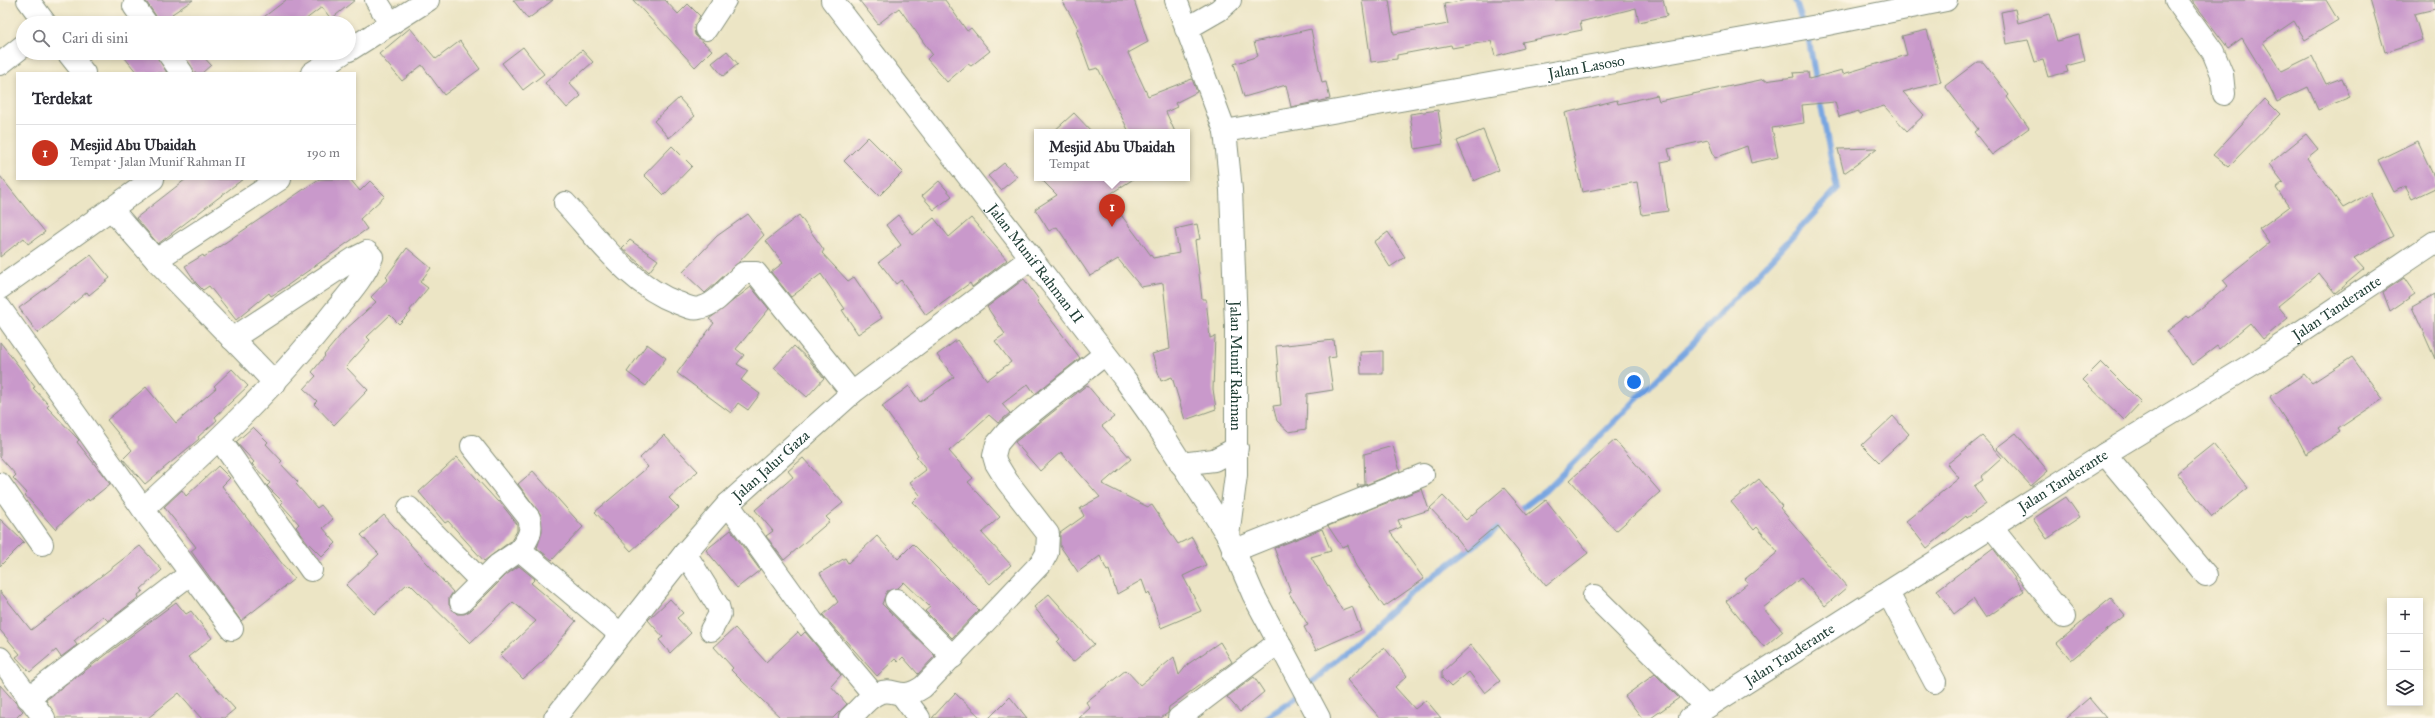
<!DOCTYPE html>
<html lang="id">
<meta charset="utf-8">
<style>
:root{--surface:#fff;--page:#f7f7f7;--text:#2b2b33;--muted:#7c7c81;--line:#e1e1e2;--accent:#c8321e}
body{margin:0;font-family:"IM FELL Great Primer",serif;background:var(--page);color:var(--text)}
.controls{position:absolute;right:12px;bottom:12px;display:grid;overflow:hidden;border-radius:0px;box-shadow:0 2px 6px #0003}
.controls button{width:36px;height:36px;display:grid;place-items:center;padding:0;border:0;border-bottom:1px solid var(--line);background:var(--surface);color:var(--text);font:20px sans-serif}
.you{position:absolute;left:1634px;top:382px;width:14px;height:14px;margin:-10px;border:3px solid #fff;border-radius:50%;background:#1a73e8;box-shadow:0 0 0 6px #1a73e833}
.badge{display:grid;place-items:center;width:26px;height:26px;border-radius:50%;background:var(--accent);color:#fff;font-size:13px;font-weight:700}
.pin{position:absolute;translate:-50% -33px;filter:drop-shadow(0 1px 2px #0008)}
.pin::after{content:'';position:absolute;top:21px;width:14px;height:12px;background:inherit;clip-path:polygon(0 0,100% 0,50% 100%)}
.popup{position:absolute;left:1034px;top:129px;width:156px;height:52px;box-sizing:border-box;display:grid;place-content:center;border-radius:0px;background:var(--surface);filter:drop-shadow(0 1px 3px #0005);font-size:13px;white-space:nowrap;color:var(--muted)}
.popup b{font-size:15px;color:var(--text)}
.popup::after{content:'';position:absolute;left:50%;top:100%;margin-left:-8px;border:8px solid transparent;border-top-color:var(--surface)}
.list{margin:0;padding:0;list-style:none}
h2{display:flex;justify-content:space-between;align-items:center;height:52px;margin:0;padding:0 16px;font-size:17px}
h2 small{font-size:13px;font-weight:400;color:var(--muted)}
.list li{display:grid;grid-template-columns:26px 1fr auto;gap:12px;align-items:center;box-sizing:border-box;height:56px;padding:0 16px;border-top:1px solid var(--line)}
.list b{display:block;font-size:15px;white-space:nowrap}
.list p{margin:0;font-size:13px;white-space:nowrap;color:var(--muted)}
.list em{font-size:13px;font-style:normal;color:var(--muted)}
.icon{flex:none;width:22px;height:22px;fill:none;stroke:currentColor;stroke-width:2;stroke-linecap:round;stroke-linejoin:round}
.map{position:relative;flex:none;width:2435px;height:718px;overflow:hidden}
.search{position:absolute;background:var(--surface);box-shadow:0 2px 6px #0003;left:16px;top:16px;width:340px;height:44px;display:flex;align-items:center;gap:10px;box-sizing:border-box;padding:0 14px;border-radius:22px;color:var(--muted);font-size:15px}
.panel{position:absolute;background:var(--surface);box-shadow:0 2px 6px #0003;left:16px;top:72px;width:340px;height:108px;border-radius:0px}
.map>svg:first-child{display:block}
</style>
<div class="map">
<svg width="2435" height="718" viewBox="0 0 2435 718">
<rect width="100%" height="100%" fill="#fcf5e5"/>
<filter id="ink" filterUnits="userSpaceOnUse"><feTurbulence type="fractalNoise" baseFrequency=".025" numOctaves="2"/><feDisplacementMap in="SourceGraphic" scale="8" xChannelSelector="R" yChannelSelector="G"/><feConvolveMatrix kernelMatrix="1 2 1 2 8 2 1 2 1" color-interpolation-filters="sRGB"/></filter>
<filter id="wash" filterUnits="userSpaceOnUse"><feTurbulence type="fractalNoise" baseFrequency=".012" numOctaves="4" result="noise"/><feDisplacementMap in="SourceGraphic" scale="16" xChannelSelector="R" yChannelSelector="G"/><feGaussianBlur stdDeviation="0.9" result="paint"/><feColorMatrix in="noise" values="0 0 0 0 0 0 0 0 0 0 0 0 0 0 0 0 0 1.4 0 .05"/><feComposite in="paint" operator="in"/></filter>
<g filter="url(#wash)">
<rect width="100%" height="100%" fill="#ece5c5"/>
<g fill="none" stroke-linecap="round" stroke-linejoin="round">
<g stroke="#78a6e1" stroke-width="6">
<polyline points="1795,0 1809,41 1817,85"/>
<polyline points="1516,513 1546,490 1689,347 1837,189 1819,96"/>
<polyline points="1266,718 1291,701 1404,599 1504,523"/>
</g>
</g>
<g id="blocks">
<g fill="#c999cb">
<polygon points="145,0 193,0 172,14 179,23 158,23 156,16"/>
<polygon points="286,0 355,0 331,19 322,7 301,23 256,23"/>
<polygon points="513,0 553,0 528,19"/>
<polygon points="633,0 665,0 678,14 688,4 700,16 694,28 695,35 712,50 695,67"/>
<polygon points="859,0 945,0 967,31 971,28 990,51 971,66 968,64 947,82 927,59 932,54 899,8 878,24"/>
<polygon points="1062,0 1134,0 1148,42 1128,53 1148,96 1192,79 1197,92 1175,103 1177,107 1166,112 1175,132 1129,132 1098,68 1090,70 1076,31 1079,30"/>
<polygon points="1362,0 1389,0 1394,34 1448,24 1444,4 1466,0 1663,0 1667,16 1639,22 1636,8 1580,22 1582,30 1522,42 1524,48 1495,56 1491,41 1452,48 1451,45 1397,55 1397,59 1371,62"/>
<polygon points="2192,0 2326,0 2338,20 2305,40 2294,21 2263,42 2282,71 2312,56 2326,84 2342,78 2350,97 2318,110 2308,87 2277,102 2261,69 2242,38 2228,48"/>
<polygon points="2370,0 2435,0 2435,9 2414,14 2422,40 2385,52"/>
<polygon points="2015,9 2018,23 2049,14 2057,41 2079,35 2085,61 2066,66 2068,72 2048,77 2043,60 2035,62 2028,40 2006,44 2001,12"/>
<polygon points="410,28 436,59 460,41 480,69 444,95 422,65 402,81 379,54"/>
<polygon points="1311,29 1322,83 1326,82 1330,99 1291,107 1286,85 1244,97 1234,64 1258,56 1254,42"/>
<polygon points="1927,30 1941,82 1903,92 1924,115 1907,131 1884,106 1859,114 1859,111 1839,117 1835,102 1802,105 1804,123 1772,128 1778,157 1751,163 1747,146 1715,158 1708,140 1668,149 1671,160 1661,162 1668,211 1642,215 1637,182 1582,192 1565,113 1617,100 1618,104 1657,95 1659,101 1765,79 1765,81 1794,77 1793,73 1808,72 1809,79 1842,70 1843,74 1907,55 1902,36"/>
<polygon points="523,47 544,74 523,90 502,63"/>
<polygon points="582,50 593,62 569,83 581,96 567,108 545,83"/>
<polygon points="727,51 738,64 723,76 712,63"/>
<polygon points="121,53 156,53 167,73 137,73"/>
<polygon points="183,53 200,53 211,65 202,73 194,73"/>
<polygon points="1977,62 1983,62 2009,95 2007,97 2029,128 1992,155 1974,132 1978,129 1945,86"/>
<polygon points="679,98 695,116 669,138 654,121"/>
<polygon points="2265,99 2280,114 2228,167 2213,155"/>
<polygon points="1438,110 1443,144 1415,149 1410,114"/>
<polygon points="1074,113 1092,132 1053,132"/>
<polygon points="1483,130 1499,170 1474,181 1457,141"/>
<polygon points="2306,134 2318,149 2307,158 2343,208 2370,193 2393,236 2354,258 2364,269 2335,293 2319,273 2278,306 2288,318 2263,339 2250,323 2219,349 2217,346 2192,365 2167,331 2187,316 2189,318 2228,286 2223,280 2269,243 2259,229 2289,207 2276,188 2283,182 2269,164"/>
<polygon points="868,137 903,172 879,196 844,161"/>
<polygon points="2417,141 2435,179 2435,188 2412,199 2405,186 2394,192 2378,160"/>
<polygon points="672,146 692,166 664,195 644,175"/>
<polygon points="1877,148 1857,164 1844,173 1838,149"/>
<polygon points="1004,163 1017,177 1001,190 988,176"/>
<polygon points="0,176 45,232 28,244 24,238 0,257"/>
<polygon points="1040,178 1135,178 1107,196 1153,258 1179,253 1175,229 1197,224 1200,239 1195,240 1202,299 1206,299 1210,338 1215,336 1213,389 1216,409 1185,420 1172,377 1161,381 1152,354 1170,349 1163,283 1141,287 1118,259 1090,276 1057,227 1049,231 1035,209 1057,195"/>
<polygon points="186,179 243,179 158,244 136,218"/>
<polygon points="319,179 350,179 360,191 370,181 385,196 360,219 367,229 281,290 271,296 269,293 236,320 209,286 203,290 196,283 185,266 203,255 204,257"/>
<polygon points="939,181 952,196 934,210 922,196"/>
<polygon points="748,214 764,235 739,262 705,293 683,272 717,236"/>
<polygon points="799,215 824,250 822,253 848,281 854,277 882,318 858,334 842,310 845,309 821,274 791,297 771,272 783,263 766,241"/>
<polygon points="898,215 913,235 934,218 949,237 971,218 1007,260 972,287 970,283 926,315 901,280 896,284 879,262 901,245 886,225"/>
<polygon points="1388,232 1405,257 1390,267 1374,242"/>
<polygon points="630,240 658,260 649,272 622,248"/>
<polygon points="407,248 431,268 420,282 428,288 410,310 411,312 399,324 390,315 367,337 370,340 346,367 368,390 334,425 314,404 317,401 304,389 316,376 312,372 325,356 324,355 344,331 376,302 371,297 388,279 386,277"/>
<polygon points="91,255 110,278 89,295 87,292 38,333 19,308"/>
<polygon points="2404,278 2415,294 2390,311 2383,292"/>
<polygon points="1024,279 1039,300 1037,301 1080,358 1035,394 1028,384 1002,404 1010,413 998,423 989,415 949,451 973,478 968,482 1000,517 982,533 1011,565 990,584 913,502 920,495 910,482 926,470 916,457 918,455 882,406 909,386 920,402 954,377 937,355 957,340 987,380 1011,362 995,341 1005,334 987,307"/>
<polygon points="751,287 769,309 736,349 744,355 737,364 748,371 741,380 760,394 748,410 738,403 731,413 677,373 714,323 709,319"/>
<polygon points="2435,294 2435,359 2412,307"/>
<polygon points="1334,340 1336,357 1328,358 1333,390 1307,394 1306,429 1289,432 1277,421 1273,406 1281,405 1276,346"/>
<polygon points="0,342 35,387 33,388 49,405 47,407 79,440 77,442 110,484 89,501 88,499 55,529 25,495 27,493 13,478 16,475 0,457"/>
<polygon points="647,344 666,358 646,386 627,372"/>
<polygon points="794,346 808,359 824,378 807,397 774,368"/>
<polygon points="1383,351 1383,374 1361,374 1360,352"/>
<polygon points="2352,357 2383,399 2338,429 2340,432 2306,454 2297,437 2270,397 2304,374 2312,383"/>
<polygon points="2101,362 2141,402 2124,420 2083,380"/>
<polygon points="232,369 248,386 215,417 217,420 198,437 199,439 145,484 123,459 132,450 107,420 146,387 176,423 216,388 214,386"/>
<polygon points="1087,385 1114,417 1102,426 1131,459 1102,484 1148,507 1152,505 1178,544 1192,537 1206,565 1183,576 1201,611 1161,628 1149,592 1147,594 1142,580 1117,594 1109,570 1107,571 1100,556 1078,572 1060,546 1060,533 1084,516 1080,508 1100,497 1061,452 1040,471 1015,442"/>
<polygon points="1893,416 1909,434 1879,462 1862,445"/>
<polygon points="253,427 268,442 266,444 282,461 280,463 298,482 296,484 317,508 321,505 333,519 323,528 336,543 322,557 307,542 296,527 299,524 281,504 283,502 267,486 270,483 252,464 254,462 236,442"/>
<polygon points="2016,433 2048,471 2031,486 1996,448"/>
<polygon points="664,435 698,471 669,498 679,508 631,551 595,512 648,467 640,458"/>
<polygon points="1982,436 2002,458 1981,477 1983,480 1974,486 1986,504 1967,518 1966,516 1927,548 1906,521 1959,478 1947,464"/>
<polygon points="1615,440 1660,492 1616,531 1570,480"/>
<polygon points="2213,444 2248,488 2212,517 2177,473"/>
<polygon points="1393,446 1400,471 1358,488 1357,485 1365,485 1364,454"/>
<polygon points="457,457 498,502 499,501 517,524 517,531 511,541 484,561 448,521 445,523 419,492"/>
<polygon points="803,458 843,503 826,517 830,521 784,560 766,536 773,531 755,510 793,477 788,471"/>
<polygon points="218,466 230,478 222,486 294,579 241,621 191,551 196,547 164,507 182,490 186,496"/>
<polygon points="533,471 583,527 552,560 537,548 542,532 541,515 518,484"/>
<polygon points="1759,479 1782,506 1780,508 1847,587 1825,606 1801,578 1763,608 1783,631 1764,647 1726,601 1748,583 1745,579 1778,552 1757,527 1754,530 1731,502"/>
<polygon points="1504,488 1527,515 1546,500 1588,553 1546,586 1497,525 1466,551 1456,538 1457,537 1430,508 1443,496 1466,520"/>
<polygon points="1422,489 1429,510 1398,520 1401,527 1390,532 1424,579 1384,607 1356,566 1348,545 1342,547 1328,526"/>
<polygon points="2066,497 2080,517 2047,539 2033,519"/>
<polygon points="384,515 453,592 449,598 449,605 457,614 464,614 470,611 506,575 519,566 535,579 531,583 576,621 544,660 523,679 500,655 536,621 513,602 470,643 410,584 408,586 407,584 374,614 346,585 379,554 361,535"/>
<polygon points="0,519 24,542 0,566"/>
<polygon points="1322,529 1331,551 1311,557 1342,610 1352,606 1361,630 1316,650 1304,627 1308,625 1289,593 1291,592 1274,548"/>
<polygon points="731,530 760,570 737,588 706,550"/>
<polygon points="877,536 898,559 913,544 979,610 952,638 925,611 930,607 904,582 898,588 887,591 882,604 935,656 918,674 903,657 898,662 895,659 877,676 823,615 838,602 820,573 845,558 848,563"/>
<polygon points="140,546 162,570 141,589 143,591 138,595 139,597 108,621 103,616 74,641 77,645 61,657 56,650 30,672 16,657 20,654 0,630 0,591 31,630"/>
<polygon points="1993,548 2024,591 1986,618 1973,599 1954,614 1937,590"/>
<polygon points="1049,594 1094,644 1073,662 1057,642 1060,639 1034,607"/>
<polygon points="2111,598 2125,615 2071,660 2057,643"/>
<polygon points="670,599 683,613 677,618 691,633 670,653 659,640 663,637 648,620"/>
<polygon points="176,602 186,614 191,611 212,638 188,657 235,709 224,718 201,718 179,693 148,718 56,718 46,700"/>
<polygon points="735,628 766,662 798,632 801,636 805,632 841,675 831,686 847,704 833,718 781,718 742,681 731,670 733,668 714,647"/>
<polygon points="1220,642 1232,662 1169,707 1168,713 1161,718 1079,718 1090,708 1086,702 1126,670 1140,685 1174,657 1179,675 1188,664"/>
<polygon points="1471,645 1500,681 1485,693 1469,672 1451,687 1442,678 1442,672"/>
<polygon points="1384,647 1407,676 1395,687 1415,709 1426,700 1441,718 1380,718 1347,680"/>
<polygon points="1655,674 1679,698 1651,718 1642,718 1625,696"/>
<polygon points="1254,677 1264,692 1240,712 1227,697"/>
<polygon points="0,685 23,711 16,718 0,718"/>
<polygon points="955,693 981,718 932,718"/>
<polygon points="1010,697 1027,718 989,718"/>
<polygon points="2089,698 2106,718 2066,718"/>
</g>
</g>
</g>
<g filter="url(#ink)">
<use href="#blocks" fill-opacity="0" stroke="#86917c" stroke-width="1"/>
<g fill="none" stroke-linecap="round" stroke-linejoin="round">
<defs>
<g id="minor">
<polyline points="28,0 45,23"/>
<polyline points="376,0 391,24"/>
<path id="s1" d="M832 0 1124 378 1153 419 1228 536"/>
<path id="s2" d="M1176 0 1225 131 1231 190 1236 325V475L1228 536 1253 594 1319 718"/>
<polyline points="2176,0 2213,52 2222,74 2224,94"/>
<polyline points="134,6 146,23"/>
<polyline points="706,29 725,0"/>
<polyline points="1186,29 1219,10 1230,0"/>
<polyline points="349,50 428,0"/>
<polyline points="68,53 84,73"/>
<polyline points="168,53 182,73"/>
<polyline points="0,64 23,46"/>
<polyline points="312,73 343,53"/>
<path id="s3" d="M1225 131 1823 25 1946 0"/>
<path d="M565 203C599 240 630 285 678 303 684 305 692 310 699 308 718 305 730 284 744 273H756L852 393"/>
<polyline points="111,209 156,260 275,383"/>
<polyline points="156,260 280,179"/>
<polyline points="0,288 153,179"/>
<polyline points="0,308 143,509 232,629"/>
<polyline points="220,440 311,570"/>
<path d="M472 446 529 518C533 531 528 539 520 550"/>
<polyline points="2105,454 2206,575"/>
<polyline points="1181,464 1214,460 1237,448"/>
<polyline points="0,484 42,544"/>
<polyline points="728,504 812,621 874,695"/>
<polyline points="409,508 481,581"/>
<path d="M143 509C211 447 278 385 334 312 347 296 365 276 372 257L367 252 355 258 232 339"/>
<polyline points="1991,526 2064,617"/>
<polyline points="1233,551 1423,475"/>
<polyline points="685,553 718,606 720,614 711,630"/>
<polyline points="1888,593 1935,682"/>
<polyline points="1594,596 1706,707"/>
<polyline points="896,600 953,657"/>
<polyline points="461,602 498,565 520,550 620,634"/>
<polyline points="0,658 44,718"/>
<polyline points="902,695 919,718"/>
<polyline points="28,698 190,574"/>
<path id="s4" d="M555 718 685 553 728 504 852 393 1031 258"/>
<path d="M850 718C859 710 868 697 879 693 895 686 899 703 923 687L1042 562 1047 553 1048 534 1007 481 996 463 994 456 997 444 1007 432 1105 354"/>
<polyline points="1179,718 1279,642"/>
<path id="s5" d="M1690 718 2105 454 2259 360 2435 242"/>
</g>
</defs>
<use href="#minor" stroke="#86917c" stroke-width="24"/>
<use href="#minor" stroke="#fff" stroke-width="22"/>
</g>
</g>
<g text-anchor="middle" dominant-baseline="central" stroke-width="4" stroke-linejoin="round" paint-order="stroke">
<g font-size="15" fill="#1f3d34" stroke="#fcf5e5">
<text stroke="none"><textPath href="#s3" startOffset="367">Jalan Lasoso</textPath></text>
<text stroke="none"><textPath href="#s1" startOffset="333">Jalan Munif Rahman II</textPath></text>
<text stroke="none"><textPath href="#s5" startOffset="766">Jalan Tanderante</textPath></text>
<text stroke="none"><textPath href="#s2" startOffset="375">Jalan Munif Rahman</textPath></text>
<text stroke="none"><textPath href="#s4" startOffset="333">Jalan Jalur Gaza</textPath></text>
<text stroke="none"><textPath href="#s5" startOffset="442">Jalan Tanderante</textPath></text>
<text stroke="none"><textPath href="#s5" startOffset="118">Jalan Tanderante</textPath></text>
</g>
</g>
</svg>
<div class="controls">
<button>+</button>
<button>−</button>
<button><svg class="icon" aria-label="layers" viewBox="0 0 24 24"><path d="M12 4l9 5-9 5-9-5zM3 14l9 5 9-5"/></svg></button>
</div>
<div class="you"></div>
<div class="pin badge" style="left:1112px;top:227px">1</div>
<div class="popup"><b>Mesjid Abu Ubaidah</b>Tempat</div>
<div class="search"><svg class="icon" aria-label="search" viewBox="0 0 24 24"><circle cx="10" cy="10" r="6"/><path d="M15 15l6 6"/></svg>Cari di sini</div>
<section class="panel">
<h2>Terdekat<small></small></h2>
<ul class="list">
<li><span class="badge">1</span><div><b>Mesjid Abu Ubaidah</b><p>Tempat · Jalan Munif Rahman II</p></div><em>190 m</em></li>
</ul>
</section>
</div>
